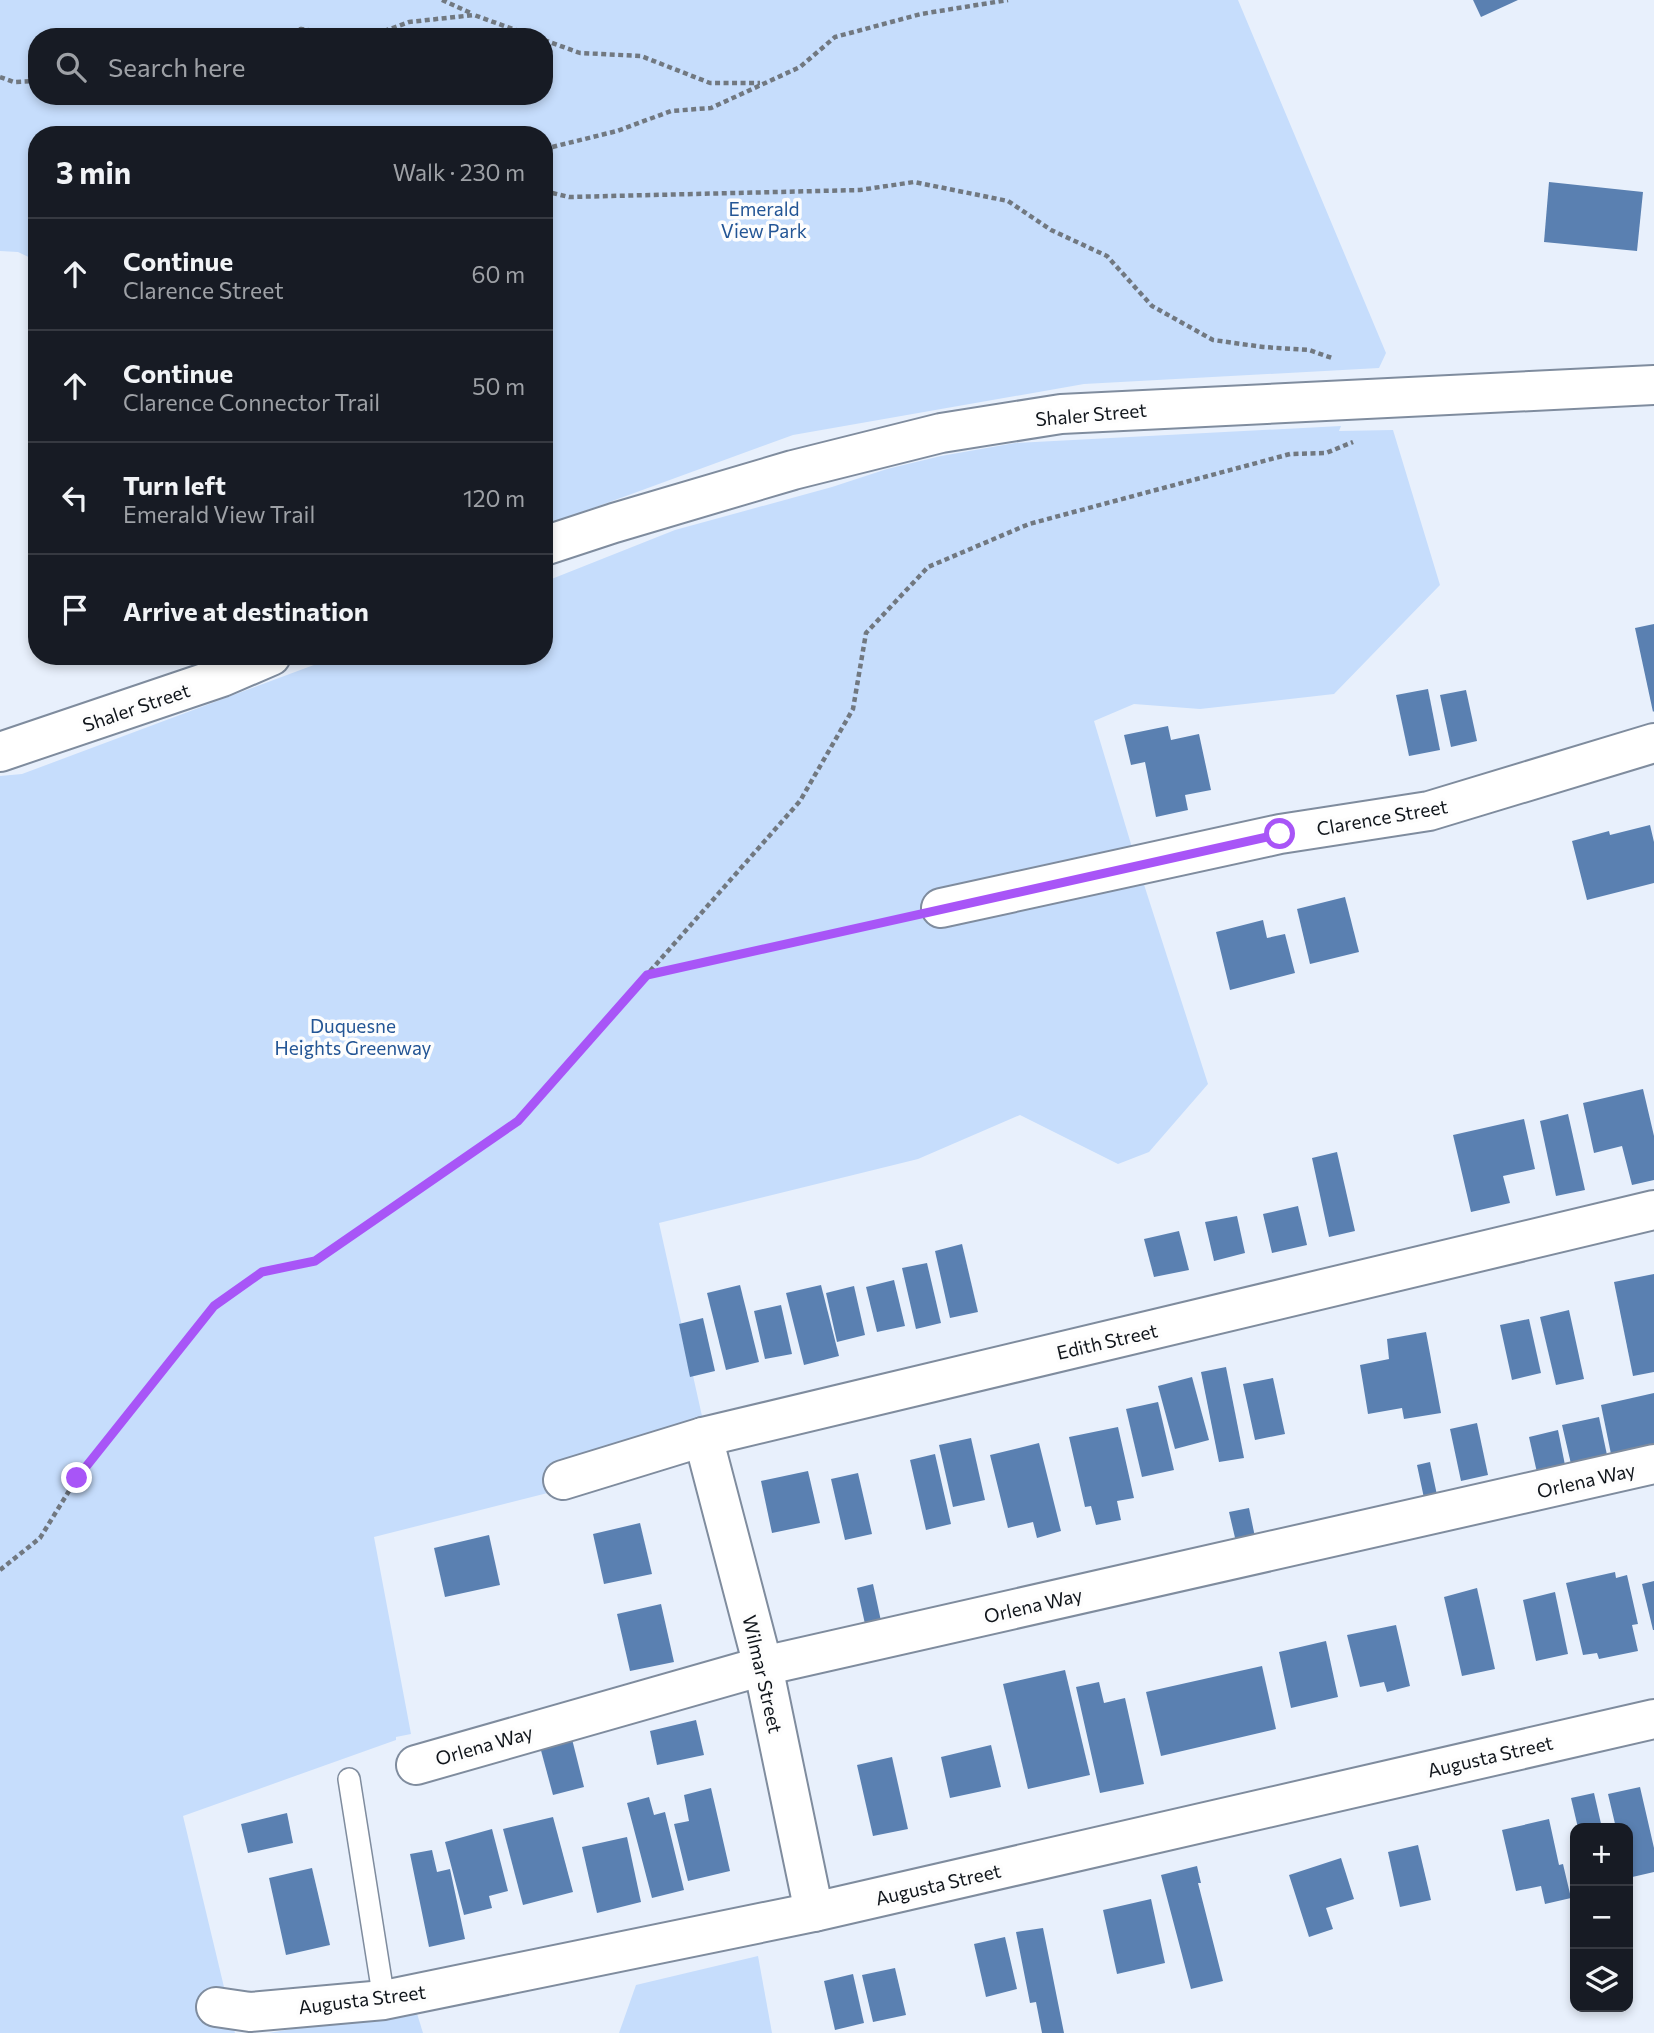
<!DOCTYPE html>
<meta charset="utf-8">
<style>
:root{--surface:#171b24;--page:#242831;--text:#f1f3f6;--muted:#9ea1a6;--line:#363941}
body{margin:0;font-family:Commissioner,sans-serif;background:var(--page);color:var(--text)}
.controls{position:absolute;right:21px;bottom:21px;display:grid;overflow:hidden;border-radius:14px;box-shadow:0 4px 10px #0003}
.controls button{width:63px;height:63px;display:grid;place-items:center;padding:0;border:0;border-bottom:2px solid var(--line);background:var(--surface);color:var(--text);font:35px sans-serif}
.stop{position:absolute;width:21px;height:21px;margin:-16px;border:5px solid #a855f7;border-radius:50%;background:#fff}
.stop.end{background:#a855f7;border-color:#fff;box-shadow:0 2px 7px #0008}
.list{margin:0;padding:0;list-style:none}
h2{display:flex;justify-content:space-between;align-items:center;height:91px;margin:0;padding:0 28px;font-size:30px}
h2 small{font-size:23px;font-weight:400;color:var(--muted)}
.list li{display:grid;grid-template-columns:46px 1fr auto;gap:21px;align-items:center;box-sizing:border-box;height:112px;padding:0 28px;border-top:2px solid var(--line)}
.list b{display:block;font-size:26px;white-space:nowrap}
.list p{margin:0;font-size:23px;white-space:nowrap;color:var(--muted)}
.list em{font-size:23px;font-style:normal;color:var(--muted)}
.icon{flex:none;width:38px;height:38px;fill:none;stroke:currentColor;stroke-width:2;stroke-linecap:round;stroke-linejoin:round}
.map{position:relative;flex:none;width:1654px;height:2033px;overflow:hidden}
.search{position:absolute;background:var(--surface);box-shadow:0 4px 10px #0003;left:28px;top:28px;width:525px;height:77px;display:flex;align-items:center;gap:18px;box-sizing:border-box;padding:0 24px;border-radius:28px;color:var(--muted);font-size:26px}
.panel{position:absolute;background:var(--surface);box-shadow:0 4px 10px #0003;left:28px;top:126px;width:525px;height:539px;border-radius:28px}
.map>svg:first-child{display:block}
</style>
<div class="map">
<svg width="1654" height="2033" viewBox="0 0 1654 2033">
<rect width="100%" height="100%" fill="#e8f0fc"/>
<g fill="#c6ddfc" fill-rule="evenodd">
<path d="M0 0H1238L1386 353 1379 368 1084 384 793 435 544 526V135H37V261L18 252 0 251ZM37 37H544V96H37Z"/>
<polygon points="1341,426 1339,431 1393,430 1440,585 1334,694 1200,709 1134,704 1094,721 1131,844 1208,1084 1149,1152 1118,1164 1020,1115 918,1159 659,1223 710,1452 374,1537 411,1734 396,1737 396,1740 183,1816 235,2033 0,2033 0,776 22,774 338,656 544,656 544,582 675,530 832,487 887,469 941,456 1015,443"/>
<polygon points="758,1956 772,2033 619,2033 636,1985"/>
<polygon points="415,2007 423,2033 269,2033"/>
</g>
<g fill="#5a80b1">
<polygon points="1473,0 1518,0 1481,17"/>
<polygon points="1549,182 1643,192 1637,251 1544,242"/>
<polygon points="1654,624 1654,711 1653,712 1635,628"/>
<polygon points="1428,689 1440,750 1409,756 1396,695"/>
<polygon points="1466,690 1477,741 1451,747 1440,695"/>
<polygon points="1168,726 1171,740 1199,734 1211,790 1185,795 1188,810 1156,817 1145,762 1131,765 1124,735"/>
<polygon points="1650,825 1654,842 1654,883 1587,900 1572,841 1609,831 1610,835"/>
<polygon points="1345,897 1359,952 1310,964 1297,909"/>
<polygon points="1263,920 1267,938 1285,934 1295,973 1230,990 1216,932"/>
<polygon points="1643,1089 1654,1136 1654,1180 1632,1185 1622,1146 1594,1153 1583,1103"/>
<polygon points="1568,1114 1585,1190 1556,1196 1540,1121"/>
<polygon points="1524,1119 1535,1169 1503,1176 1510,1203 1471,1212 1453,1135"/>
<polygon points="1337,1152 1355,1231 1329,1237 1312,1158"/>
<polygon points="1298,1206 1307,1245 1272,1253 1263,1214"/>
<polygon points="1237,1216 1245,1253 1214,1261 1205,1222"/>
<polygon points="1179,1231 1189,1270 1154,1277 1144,1239"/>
<polygon points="962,1244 978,1312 950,1318 935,1251"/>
<polygon points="927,1263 941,1323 916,1329 902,1268"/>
<polygon points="1654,1274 1654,1372 1633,1376 1614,1282"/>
<polygon points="894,1280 905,1326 877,1332 866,1287"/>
<polygon points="740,1285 759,1362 726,1370 707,1293"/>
<polygon points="821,1285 839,1356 804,1365 786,1293"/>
<polygon points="854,1286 865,1335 837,1342 826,1293"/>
<polygon points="781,1305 792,1354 765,1359 754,1311"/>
<polygon points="1569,1310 1584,1379 1556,1385 1540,1317"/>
<polygon points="703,1318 715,1371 690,1377 679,1324"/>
<polygon points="1529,1319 1541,1373 1512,1380 1500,1325"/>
<polygon points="1426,1332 1441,1413 1404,1419 1402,1408 1368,1414 1360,1365 1389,1359 1387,1339"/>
<polygon points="1226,1367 1244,1458 1219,1462 1201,1372"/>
<polygon points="1192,1377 1209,1440 1175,1449 1158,1386"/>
<polygon points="1273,1378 1285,1434 1255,1440 1243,1384"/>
<polygon points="1654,1393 1654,1444 1611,1454 1601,1405"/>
<polygon points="1158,1402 1174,1470 1142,1477 1126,1409"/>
<polygon points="1599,1417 1607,1455 1571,1464 1562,1425"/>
<polygon points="1477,1423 1488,1475 1461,1481 1450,1429"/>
<polygon points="1118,1427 1134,1498 1117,1501 1121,1520 1096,1525 1091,1506 1085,1507 1069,1437"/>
<polygon points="1558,1430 1566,1470 1538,1477 1529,1437"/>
<polygon points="971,1438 985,1500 953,1507 939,1445"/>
<polygon points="1039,1443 1061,1531 1037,1538 1033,1522 1008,1528 990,1455"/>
<polygon points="935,1454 951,1524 926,1530 910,1460"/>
<polygon points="1430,1462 1437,1495 1424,1498 1417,1465"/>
<polygon points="808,1471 820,1523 772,1533 761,1481"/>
<polygon points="858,1473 872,1534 845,1540 831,1479"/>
<polygon points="1249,1508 1255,1537 1236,1542 1229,1512"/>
<polygon points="640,1523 652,1574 604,1584 593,1534"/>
<polygon points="489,1535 500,1585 445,1597 434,1548"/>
<polygon points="1615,1572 1616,1578 1627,1575 1638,1624 1632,1625 1638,1651 1599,1659 1597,1653 1583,1655 1566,1583"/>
<polygon points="1654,1581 1654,1630 1653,1630 1642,1584"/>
<polygon points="873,1584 881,1621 865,1624 857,1588"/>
<polygon points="1477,1588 1495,1669 1462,1676 1444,1597"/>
<polygon points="1555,1592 1568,1654 1536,1661 1523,1600"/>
<polygon points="661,1604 674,1662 630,1671 617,1614"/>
<polygon points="1396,1625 1410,1686 1387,1692 1384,1682 1360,1687 1347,1635"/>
<polygon points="1326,1641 1338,1697 1291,1708 1279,1652"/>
<polygon points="1262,1666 1276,1729 1161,1756 1146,1692"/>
<polygon points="1065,1670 1090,1775 1028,1789 1003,1684"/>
<polygon points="1099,1682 1104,1703 1125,1698 1144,1784 1100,1793 1076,1687"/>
<polygon points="696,1720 704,1755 657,1765 650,1731"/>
<polygon points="571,1735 584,1787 553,1795 539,1743"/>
<polygon points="991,1745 1001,1787 950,1798 941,1757"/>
<polygon points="892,1757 908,1829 873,1836 857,1765"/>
<polygon points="1640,1787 1654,1848 1654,1872 1628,1878 1628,1828 1616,1828 1608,1794"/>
<polygon points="711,1788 730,1871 688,1881 674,1824 689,1821 684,1795"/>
<polygon points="1594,1793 1602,1828 1578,1828 1571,1798"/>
<polygon points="649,1797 654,1815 665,1812 684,1890 652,1898 627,1803"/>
<polygon points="287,1813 293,1843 248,1853 241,1824"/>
<polygon points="553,1817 573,1892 523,1905 503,1829"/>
<polygon points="1549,1819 1559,1865 1563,1864 1571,1898 1545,1904 1541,1886 1516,1891 1502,1830"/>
<polygon points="492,1829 508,1891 489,1896 492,1908 464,1915 445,1842"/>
<polygon points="627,1837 641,1902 597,1913 582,1847"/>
<polygon points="1418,1845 1431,1900 1400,1907 1388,1852"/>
<polygon points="432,1850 437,1872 450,1869 465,1939 429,1947 410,1854"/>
<polygon points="1341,1858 1354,1899 1326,1908 1333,1929 1309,1937 1289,1875"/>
<polygon points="1197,1866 1201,1883 1198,1883 1223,1981 1191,1989 1161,1875"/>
<polygon points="312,1868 330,1945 286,1955 269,1878"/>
<polygon points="1151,1899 1165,1963 1117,1974 1103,1910"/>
<polygon points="1043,1928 1064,2033 1042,2033 1036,2002 1030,2003 1016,1932"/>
<polygon points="1005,1937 1017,1989 986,1997 974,1944"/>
<polygon points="895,1968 906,2015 873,2022 862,1975"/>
<polygon points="853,1974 864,2023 835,2030 824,1981"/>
</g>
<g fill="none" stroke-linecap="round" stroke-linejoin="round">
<defs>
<polyline id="lane" points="349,1779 384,2000"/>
<g id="street">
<polyline points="941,908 1280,834 1429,811 1654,743"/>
<polyline points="703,1437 763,1666 814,1912"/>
<polyline points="563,1480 703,1437 1654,1210"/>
<polyline points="416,1765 763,1666 1654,1464"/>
<polyline points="216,2007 250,2012 384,2000 814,1912 1654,1719"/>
</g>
<g id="secondary">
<polyline points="544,546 614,523 793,470 941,433 1061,414 1654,385"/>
<polyline points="0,752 222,677 271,656"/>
</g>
</defs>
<use href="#lane" stroke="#7f8c9e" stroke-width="24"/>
<use href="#street" stroke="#7f8c9e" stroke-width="42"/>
<use href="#secondary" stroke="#7f8c9e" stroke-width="42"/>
<g stroke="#717880" stroke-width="4.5" stroke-dasharray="5 3.5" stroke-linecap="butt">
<polyline points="442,0 473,14"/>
<polyline points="266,37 301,29 349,37"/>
<polyline points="368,37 409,22 474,15 535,37"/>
<polyline points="544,40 580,53 641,56 710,83 760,83"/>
<polyline points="0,77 14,82 37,81"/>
<polyline points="544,149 617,131 671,111 711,108 800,67 835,37 921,14 1008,0"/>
<polyline points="544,191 569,197 860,190 914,182 1008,201 1051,230 1107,256 1152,306 1213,340 1263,347 1309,350 1332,358"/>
<polyline points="648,975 902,917"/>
<polyline points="0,1570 40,1538 77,1478 214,1306 262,1272 315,1261 518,1121 800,801 853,709 866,633 928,567 1029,524 1290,454 1326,453 1353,442"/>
</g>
<use href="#lane" stroke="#fff" stroke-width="21"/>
<use href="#street" stroke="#fff" stroke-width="38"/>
<use href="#secondary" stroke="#fff" stroke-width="38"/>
</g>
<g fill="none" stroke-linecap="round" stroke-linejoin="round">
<polyline stroke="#a855f7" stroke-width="9" points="77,1478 214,1306 262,1272 315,1261 518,1121 647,975 1280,834"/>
</g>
<g text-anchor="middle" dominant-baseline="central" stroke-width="7" stroke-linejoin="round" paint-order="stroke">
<g font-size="19" fill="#235595" stroke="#fdfdfd">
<text x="764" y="208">Emerald<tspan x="764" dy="22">View Park</tspan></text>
<text x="353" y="1025">Duquesne<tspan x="353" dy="22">Heights Greenway</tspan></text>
</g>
<g font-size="19" fill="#10151b" stroke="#fdfdfd">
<text transform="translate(1091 414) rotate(-5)">Shaler Street</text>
<text transform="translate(136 707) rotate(-19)">Shaler Street</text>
<text transform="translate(1382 817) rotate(-10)">Clarence Street</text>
<text transform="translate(1107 1341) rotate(-13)">Edith Street</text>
<text transform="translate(1586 1480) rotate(-13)">Orlena Way</text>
<text transform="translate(1033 1605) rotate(-13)">Orlena Way</text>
<text transform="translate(763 1674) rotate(77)">Wilmar Street</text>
<text transform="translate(484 1745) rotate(-16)">Orlena Way</text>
<text transform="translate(1490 1756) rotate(-13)">Augusta Street</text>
<text transform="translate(938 1884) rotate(-13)">Augusta Street</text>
<text transform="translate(362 1999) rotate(-7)">Augusta Street</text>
</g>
</g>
</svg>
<div class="controls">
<button>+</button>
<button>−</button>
<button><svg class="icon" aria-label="layers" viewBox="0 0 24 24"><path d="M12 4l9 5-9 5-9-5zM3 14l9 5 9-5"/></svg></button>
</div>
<div class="stop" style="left:1280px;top:834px"></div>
<div class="stop end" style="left:77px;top:1478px"></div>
<div class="search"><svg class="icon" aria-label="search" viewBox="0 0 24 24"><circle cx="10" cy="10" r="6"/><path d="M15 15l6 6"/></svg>Search here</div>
<section class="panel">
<h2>3 min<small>Walk · 230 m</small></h2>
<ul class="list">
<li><svg class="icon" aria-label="ahead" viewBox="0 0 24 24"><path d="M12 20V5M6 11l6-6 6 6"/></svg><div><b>Continue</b><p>Clarence Street</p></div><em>60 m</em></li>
<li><svg class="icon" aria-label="ahead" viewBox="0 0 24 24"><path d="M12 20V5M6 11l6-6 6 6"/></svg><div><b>Continue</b><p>Clarence Connector Trail</p></div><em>50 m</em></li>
<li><svg class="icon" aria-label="left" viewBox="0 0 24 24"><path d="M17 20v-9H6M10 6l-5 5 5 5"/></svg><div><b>Turn left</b><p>Emerald View Trail</p></div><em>120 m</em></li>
<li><svg class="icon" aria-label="arrive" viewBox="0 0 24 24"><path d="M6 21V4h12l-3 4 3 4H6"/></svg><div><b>Arrive at destination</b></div></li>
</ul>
</section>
</div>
